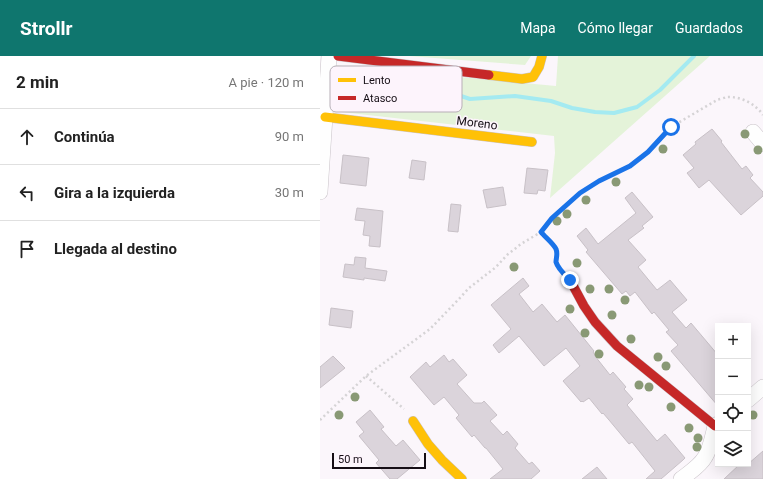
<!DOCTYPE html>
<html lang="es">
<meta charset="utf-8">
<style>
:root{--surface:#fff;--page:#f6f6f6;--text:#222;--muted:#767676;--line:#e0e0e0;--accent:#0f766e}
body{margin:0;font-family:Roboto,sans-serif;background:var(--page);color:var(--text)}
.controls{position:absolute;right:12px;bottom:12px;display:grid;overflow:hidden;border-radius:0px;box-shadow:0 4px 16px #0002}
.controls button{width:36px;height:36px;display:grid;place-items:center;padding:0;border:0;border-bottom:1px solid var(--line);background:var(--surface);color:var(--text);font:20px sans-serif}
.scale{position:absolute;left:12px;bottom:10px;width:94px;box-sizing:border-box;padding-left:4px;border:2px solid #150e15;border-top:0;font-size:11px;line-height:14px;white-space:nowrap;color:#150e15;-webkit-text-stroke:3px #fdf4fc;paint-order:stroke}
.stop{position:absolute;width:12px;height:12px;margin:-9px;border:3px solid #1a73e8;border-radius:50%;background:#fff}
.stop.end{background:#1a73e8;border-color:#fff;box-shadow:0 1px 4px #0008}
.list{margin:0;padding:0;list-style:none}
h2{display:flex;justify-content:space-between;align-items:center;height:52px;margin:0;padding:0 16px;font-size:17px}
h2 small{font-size:13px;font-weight:400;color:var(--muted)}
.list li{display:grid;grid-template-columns:26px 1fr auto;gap:12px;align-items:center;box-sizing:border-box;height:56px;padding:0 16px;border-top:1px solid var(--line)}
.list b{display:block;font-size:15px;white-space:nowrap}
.list em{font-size:13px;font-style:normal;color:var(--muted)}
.icon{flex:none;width:22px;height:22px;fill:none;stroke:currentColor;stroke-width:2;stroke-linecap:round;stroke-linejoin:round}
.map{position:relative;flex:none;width:443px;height:423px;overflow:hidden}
header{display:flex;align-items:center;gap:24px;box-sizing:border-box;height:56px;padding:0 20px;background:var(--accent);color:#fff}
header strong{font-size:19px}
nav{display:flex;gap:22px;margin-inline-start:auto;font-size:14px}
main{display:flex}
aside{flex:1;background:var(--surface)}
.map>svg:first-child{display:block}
</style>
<header>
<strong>Strollr</strong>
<nav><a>Mapa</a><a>Cómo llegar</a><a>Guardados</a></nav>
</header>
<main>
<aside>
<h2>2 min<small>A pie · 120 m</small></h2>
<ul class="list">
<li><svg class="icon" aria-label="ahead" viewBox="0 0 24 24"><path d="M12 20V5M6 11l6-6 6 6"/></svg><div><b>Continúa</b></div><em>90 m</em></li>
<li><svg class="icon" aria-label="left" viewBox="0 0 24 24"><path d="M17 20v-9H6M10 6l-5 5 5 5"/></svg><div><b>Gira a la izquierda</b></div><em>30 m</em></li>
<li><svg class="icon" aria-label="arrive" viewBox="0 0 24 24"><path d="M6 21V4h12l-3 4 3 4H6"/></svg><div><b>Llegada al destino</b></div></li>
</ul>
</aside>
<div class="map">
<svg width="443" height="423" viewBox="0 0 443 423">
<rect width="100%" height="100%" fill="#fbf6fb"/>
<g fill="#e4f3d9">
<polygon points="89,0 211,0 205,9"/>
<polygon points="238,0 390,0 230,142 235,97 234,80 12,55 12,9 236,30"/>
</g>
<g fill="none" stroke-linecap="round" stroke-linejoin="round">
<polyline stroke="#a4eaf1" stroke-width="4" points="11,37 29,32 54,31 123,34 150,43 195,40 231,45 252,52 275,56 294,57 317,51 340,34 374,0"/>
</g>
<g fill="#dbd4db" stroke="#c8c1c7">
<polygon points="392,73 402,85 401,86 422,113 426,110 433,119 430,122 443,136 443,140 421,159 389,124 379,132 367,117 374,112 363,99 376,88 375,86"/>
<polygon points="23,99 49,102 46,130 20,127"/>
<polygon points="92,104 106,106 104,124 89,122"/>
<polygon points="207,112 228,114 225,135 218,134 217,138 204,137"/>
<polygon points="183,131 186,149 167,152 163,134"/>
<polygon points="312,136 333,161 322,170 324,172 308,184 326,204 318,211 337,234 350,224 367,244 352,256 366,272 371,267 398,299 398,350 351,295 358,289 346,276 349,274 334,256 332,258 315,236 310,240 306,235 302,238 266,196 268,194 257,180 266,172 278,188 316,157 305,142"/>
<polygon points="131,148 141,149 138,176 128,175"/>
<polygon points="37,152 63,155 60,191 49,190 50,180 43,179 45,165 35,164"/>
<polygon points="35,201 46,202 45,212 67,215 65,225 44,222 44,224 23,221 25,208 34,209"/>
<polygon points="203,222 209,230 199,238 213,256 222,248 237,266 245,259 274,295 273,296 275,299 275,300 290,319 293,316 306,331 304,333 313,343 307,349 337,385 345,378 365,402 363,404 341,423 326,423 335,415 312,386 309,388 289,364 283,357 282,358 269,342 263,346 262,345 261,346 243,325 260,310 246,292 224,310 199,280 179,297 173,289 191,273 171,249"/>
<polygon points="11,252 33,255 31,272 9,269"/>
<polygon points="124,299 129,306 133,303 147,319 137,328 154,347 162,347 164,345 177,359 170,365 183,379 187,375 198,388 195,392 209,408 212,406 220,415 211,423 170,423 183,413 166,392 165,392 154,379 152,381 136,362 139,359 124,341 114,349 90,321 106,306 110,311"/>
<polygon points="13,300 25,312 0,332 0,311"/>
<polygon points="50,354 64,371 61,373 76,390 83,384 100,404 77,423 70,423 56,407 59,404 39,380 44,376 36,366"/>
<polygon points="443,395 443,423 404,423 420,408 428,408"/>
<polygon points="277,411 287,423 262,423"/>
</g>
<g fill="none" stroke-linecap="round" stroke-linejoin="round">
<defs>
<g id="street">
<polyline points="433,76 443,88"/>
<polyline points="0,136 9,0"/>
<polyline points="428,344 443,331"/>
<path d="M361 423C369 417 380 410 385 401 390 394 393 379 395 370L398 368"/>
</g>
<g id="slow">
<polyline points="169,19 202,23 213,21 219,11 222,0"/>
<polyline points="5,61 212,86"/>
<polyline points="93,365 108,388 122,404 142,423"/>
</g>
<g id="jam">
<polyline points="18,0 169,19"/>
<polyline points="250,224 264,250 275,266 297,290 395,370"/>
</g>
</defs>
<use href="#street" stroke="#c9c3c8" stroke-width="16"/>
<use href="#slow" stroke="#c9c3c8" stroke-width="10"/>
<use href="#jam" stroke="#c9c3c8" stroke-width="10"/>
<g stroke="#d5d3d5" stroke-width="2.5" stroke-dasharray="2 3" stroke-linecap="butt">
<path d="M221 176C225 181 234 187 236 194 239 201 234 205 240 213"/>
<polyline points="46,320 84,353"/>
<path d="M0 364 46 320 110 273 138 244 149 232 176 211 187 199 201 188 221 176 232 162 260 137 279 125 310 110 328 96 351 71 397 44C400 43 404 42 407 41 420 40 436 48 443 59"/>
</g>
<use href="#street" stroke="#fefefe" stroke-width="15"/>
<use href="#slow" stroke="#ffc107" stroke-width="9"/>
<use href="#jam" stroke="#c62828" stroke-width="9"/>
</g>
<g fill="#899975">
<circle cx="425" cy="78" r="4.5"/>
<circle cx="343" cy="93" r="4.5"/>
<circle cx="438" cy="94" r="4.5"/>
<circle cx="296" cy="126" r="4.5"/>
<circle cx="266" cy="144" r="4.5"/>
<circle cx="247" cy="158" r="4.5"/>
<circle cx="237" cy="165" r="4.5"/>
<circle cx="257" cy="207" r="4.5"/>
<circle cx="194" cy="211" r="4.5"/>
<circle cx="270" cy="233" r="4.5"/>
<circle cx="289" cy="233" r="4.5"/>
<circle cx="305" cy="244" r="4.5"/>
<circle cx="250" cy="253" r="4.5"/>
<circle cx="292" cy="259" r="4.5"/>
<circle cx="265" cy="277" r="4.5"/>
<circle cx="311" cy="283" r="4.5"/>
<circle cx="279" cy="298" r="4.5"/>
<circle cx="338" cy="301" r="4.5"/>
<circle cx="346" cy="310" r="4.5"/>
<circle cx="319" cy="329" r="4.5"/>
<circle cx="329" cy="331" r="4.5"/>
<circle cx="35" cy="341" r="4.5"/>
<circle cx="351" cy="351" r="4.5"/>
<circle cx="19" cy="359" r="4.5"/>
<circle cx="433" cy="359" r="4.5"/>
<circle cx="369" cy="372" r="4.5"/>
<circle cx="378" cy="382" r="4.5"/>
<circle cx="377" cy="391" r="4.5"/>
</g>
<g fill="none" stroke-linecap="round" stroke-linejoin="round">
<path stroke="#1a73e8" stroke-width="5" d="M250 224C245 219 238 213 236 206 236 202 238 198 236 193 233 187 225 181 221 176L232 162 260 137 279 125 310 110 328 96 351 71"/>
</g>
<g text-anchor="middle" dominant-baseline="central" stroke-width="3" stroke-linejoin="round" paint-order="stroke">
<g font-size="12" fill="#150e15" stroke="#fdf4fc">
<text transform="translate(157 67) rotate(7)">Moreno</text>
</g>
</g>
<rect x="10" y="10" width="132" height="46" rx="6" fill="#fdf4fc" stroke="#b7afb7" stroke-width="1"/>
<rect x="18" y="22" width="18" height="4" fill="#ffc107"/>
<rect x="18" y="40" width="18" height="4" fill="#c62828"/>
<g font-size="11" fill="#150e15">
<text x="43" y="28">Lento</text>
<text x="43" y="46">Atasco</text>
</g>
</svg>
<div class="controls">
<button>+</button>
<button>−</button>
<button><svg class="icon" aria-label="locate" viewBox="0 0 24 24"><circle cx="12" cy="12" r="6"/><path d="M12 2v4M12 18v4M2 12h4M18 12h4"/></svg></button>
<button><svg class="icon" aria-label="layers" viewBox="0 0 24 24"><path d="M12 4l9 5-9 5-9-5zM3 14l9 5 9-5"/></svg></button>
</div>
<div class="scale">50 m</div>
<div class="stop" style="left:351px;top:71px"></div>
<div class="stop end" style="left:250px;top:224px"></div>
</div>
</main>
